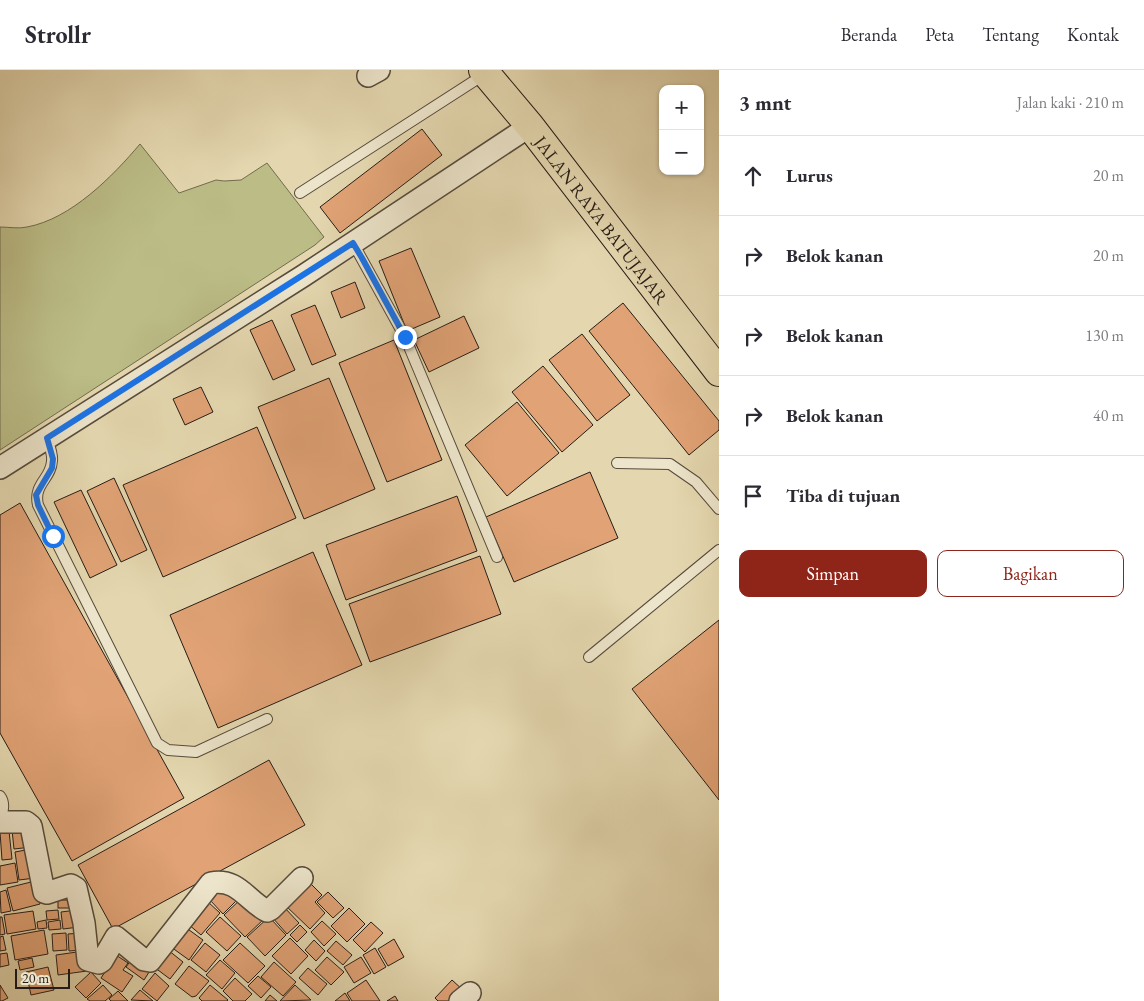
<!DOCTYPE html>
<html lang="id">
<meta charset="utf-8">
<style>
:root{--surface:#fff;--page:#f7f7f7;--text:#2b2b33;--muted:#7c7c81;--line:#e1e1e2;--accent:#8f2418}
body{margin:0;font-family:"EB Garamond",serif;background:var(--page);color:var(--text)}
.controls{position:absolute;right:15px;top:15px;display:grid;overflow:hidden;border-radius:10px;box-shadow:0 1px 4px #0004}
.controls button{width:45px;height:45px;display:grid;place-items:center;padding:0;border:0;border-bottom:1px solid var(--line);background:var(--surface);color:var(--text);font:25px sans-serif}
.scale{position:absolute;left:15px;bottom:12px;width:55px;box-sizing:border-box;padding-left:5px;border:2px solid #271c16;border-top:0;font-size:14px;line-height:18px;white-space:nowrap;color:#271c16;-webkit-text-stroke:4px #ede5cb;paint-order:stroke}
.stop{position:absolute;width:15px;height:15px;margin:-11px;border:4px solid #1a73e8;border-radius:50%;background:#fff}
.stop.end{background:#1a73e8;border-color:#fff;box-shadow:0 1px 5px #0008}
.list{margin:0;padding:0;list-style:none}
h2{display:flex;justify-content:space-between;align-items:center;height:65px;margin:0;padding:0 20px;font-size:21px}
h2 small{font-size:16px;font-weight:400;color:var(--muted)}
.list li{display:grid;grid-template-columns:32px 1fr auto;gap:15px;align-items:center;box-sizing:border-box;height:80px;padding:0 20px;border-top:1px solid var(--line)}
.list b{display:block;font-size:19px;white-space:nowrap}
.list em{font-size:16px;font-style:normal;color:var(--muted)}
.actions{display:flex;gap:10px;padding:15px 20px}
.actions a{flex:1;padding:11px 0;border:1px solid var(--accent);border-radius:10px;text-align:center;font-size:18px;color:var(--accent)}
.actions .main{background:var(--accent);color:#fff}
.icon{flex:none;width:28px;height:28px;fill:none;stroke:currentColor;stroke-width:2;stroke-linecap:round;stroke-linejoin:round}
.map{position:relative;flex:none;width:719px;height:931px;overflow:hidden}
header{display:flex;align-items:center;gap:30px;box-sizing:border-box;height:70px;padding:0 25px;background:var(--surface);border-bottom:1px solid var(--line)}
header strong{font-size:24px}
nav{display:flex;gap:28px;margin-inline-start:auto;font-size:18px}
main{display:flex}
aside{flex:1;background:var(--surface)}
.map>svg:first-child{display:block}
</style>
<header>
<strong>Strollr</strong>
<nav><a>Beranda</a><a>Peta</a><a>Tentang</a><a>Kontak</a></nav>
</header>
<main>
<div class="map">
<svg width="719" height="931" viewBox="0 0 719 931">
<rect width="100%" height="100%" fill="#e4d7af"/>
<filter id="stains"><feTurbulence type="fractalNoise" baseFrequency=".004" numOctaves="4"/><feColorMatrix values="0 0 0 0 .2 0 0 0 0 .09 0 0 0 0 .02 0 0 0 .5 -.17"/></filter>
<radialGradient id="worn" r=".72"><stop offset=".6" stop-color="#630" stop-opacity="0"/><stop offset="1" stop-color="#630" stop-opacity=".3"/></radialGradient>
<path fill="#bbbc86" stroke="#716c4e" d="M140 74 179 123 216 110 224 111 241 110 267 93 324 167 315 175 0 380V157C9 157 19 159 27 157 71 149 113 106 140 74Z"/>
<g fill="#e1a376" stroke="#271c16">
<polygon points="422,59 442,85 340,163 320,137"/>
<polygon points="411,178 440,247 407,261 379,191"/>
<polygon points="355,212 365,238 341,248 331,222"/>
<polygon points="623,233 719,351 719,360 689,385 589,261"/>
<polygon points="315,235 336,285 312,295 291,245"/>
<polygon points="464,246 479,278 429,302 414,270"/>
<polygon points="272,250 295,300 273,310 250,260"/>
<polygon points="582,264 630,325 597,351 549,290"/>
<polygon points="394,270 442,390 387,412 339,293"/>
<polygon points="543,296 593,355 562,382 512,322"/>
<polygon points="329,308 375,419 304,449 258,337"/>
<polygon points="201,317 213,342 185,355 173,329"/>
<polygon points="517,332 559,383 507,426 465,375"/>
<polygon points="257,357 296,448 163,507 123,415"/>
<polygon points="590,402 618,468 514,512 486,447"/>
<polygon points="114,408 147,480 121,492 87,421"/>
<polygon points="81,420 117,495 90,508 54,432"/>
<polygon points="457,426 477,481 346,530 326,475"/>
<polygon points="20,433 184,728 72,791 0,663 0,445"/>
<polygon points="313,482 362,595 218,658 170,545"/>
<polygon points="480,486 501,544 370,592 349,534"/>
<polygon points="719,550 719,730 632,619"/>
<polygon points="269,690 305,755 113,859 78,795"/>
<polygon points="29,759 31,777 14,779 12,760"/>
<polygon points="9,761 12,789 2,790 0,762"/>
<polygon points="31,779 35,808 19,810 15,782"/>
<polygon points="15,793 18,812 0,815 0,796"/>
<polygon points="35,811 40,834 13,841 7,818"/>
<polygon points="308,811 322,825 315,832 325,843 310,859 285,835"/>
<polygon points="224,816 237,830 223,844 210,830"/>
<polygon points="6,820 11,841 1,843 0,822"/>
<polygon points="328,822 344,838 333,848 317,832"/>
<polygon points="243,827 264,849 245,867 224,845"/>
<rect x="58" y="830" width="12" height="8"/>
<polygon points="207,831 220,843 201,865 188,854"/>
<polygon points="283,836 299,853 287,864 272,847"/>
<polygon points="349,838 365,854 347,872 331,856"/>
<polygon points="58,840 59,849 47,850 46,841"/>
<polygon points="77,840 79,857 63,859 61,842"/>
<polygon points="33,841 36,859 7,864 4,845"/>
<polygon points="0,847 2,847 5,864 0,865"/>
<polygon points="220,847 241,866 227,881 206,862"/>
<polygon points="269,847 286,865 265,886 247,867"/>
<polygon points="46,850 47,858 38,859 37,852"/>
<polygon points="60,850 61,859 49,860 48,852"/>
<polygon points="322,851 336,864 324,876 311,862"/>
<polygon points="371,852 383,863 365,882 353,870"/>
<polygon points="300,855 307,862 297,872 290,865"/>
<polygon points="185,857 203,870 189,890 171,877"/>
<polygon points="44,860 48,884 15,890 11,866"/>
<polygon points="66,863 67,880 53,881 52,864"/>
<polygon points="81,863 82,880 69,881 68,864"/>
<polygon points="3,866 6,880 0,881 0,867"/>
<polygon points="290,868 308,886 291,904 272,886"/>
<polygon points="394,869 404,887 388,896 378,879"/>
<polygon points="314,870 325,881 316,891 305,880"/>
<polygon points="336,871 352,885 343,895 327,881"/>
<polygon points="205,873 220,885 206,902 191,890"/>
<polygon points="240,873 265,896 248,913 223,890"/>
<polygon points="375,878 386,897 374,904 363,885"/>
<polygon points="168,880 183,892 170,909 154,897"/>
<polygon points="84,881 87,901 58,905 56,885"/>
<polygon points="7,883 9,895 0,897 0,884"/>
<polygon points="116,885 128,893 123,900 133,906 122,922 101,908"/>
<polygon points="134,886 151,899 144,910 126,897"/>
<polygon points="327,887 344,902 331,915 315,900"/>
<polygon points="361,887 371,903 354,913 344,897"/>
<polygon points="32,888 34,897 20,900 18,891"/>
<polygon points="220,890 235,903 222,919 206,905"/>
<polygon points="274,892 296,912 283,926 261,907"/>
<polygon points="189,896 209,911 196,926 192,927 175,914"/>
<polygon points="48,897 54,920 31,925 26,902"/>
<polygon points="308,898 327,914 318,925 299,908"/>
<polygon points="91,902 101,913 86,928 75,917"/>
<polygon points="155,903 169,916 157,931 142,919"/>
<polygon points="258,906 271,917 261,928 248,916"/>
<polygon points="235,908 252,924 245,931 233,931 223,921"/>
<polygon points="366,910 380,931 352,931 347,923"/>
<polygon points="452,910 464,921 454,931 438,931 435,928"/>
<polygon points="0,915 8,928 2,931 0,931"/>
<polygon points="103,915 112,925 105,931 90,931 87,929"/>
<polygon points="210,915 228,930 227,931 202,931 199,928"/>
<polygon points="295,915 311,930 280,931"/>
<polygon points="140,920 153,931 131,930"/>
<polygon points="118,921 128,931 111,931 109,929"/>
<polygon points="345,923 350,931 335,931"/>
<polygon points="270,925 277,931 265,931"/>
<polygon points="395,926 398,931 387,931"/>
</g>
<g fill="none" stroke-linecap="round" stroke-linejoin="round">
<defs>
<g id="service">
<polyline points="300,123 485,4"/>
<polyline points="353,173 405,267 497,487"/>
<path d="M47 368C49 375 53 384 52 391 51 409 33 414 38 435L157 673 168 680 196 682 267 649"/>
<polyline points="617,393 670,394 696,412 719,439"/>
<polyline points="589,587 719,480"/>
<path d="M0 726C6 734 2 743 0 752"/>
</g>
<g id="minor">
<polyline points="368,6 379,0"/>
<polyline points="0,398 303,206 530,56"/>
<path d="M0 752H26L31 756 44 822 47 823 71 815 76 818 84 853 88 890 99 893 102 891 116 867 144 890 150 891 211 813C238 808 246 830 267 841L271 839 302 808"/>
<polyline points="460,931 470,923"/>
</g>
<g id="trunk">
<path id="s1" d="M483 0 530 56 719 302"/>
</g>
</defs>
<use href="#service" stroke="#564b3c" stroke-width="12"/>
<use href="#minor" stroke="#564b3c" stroke-width="24"/>
<use href="#trunk" stroke="#271c16" stroke-width="30"/>
<use href="#service" stroke="#ede5cb" stroke-width="10"/>
<use href="#minor" stroke="#ede5cb" stroke-width="21"/>
<use href="#trunk" stroke="#e4d7af" stroke-width="28"/>
</g>
<g fill="none" stroke-linecap="round" stroke-linejoin="round">
<polyline stroke="#1a73e8" stroke-width="6" points="53,466 38,435 36,425 52,398 53,389 47,368 353,173 362,188 405,267"/>
</g>
<g text-anchor="middle" dominant-baseline="central" stroke-width="5" stroke-linejoin="round" paint-order="stroke">
<g font-size="18" fill="#271c16" stroke="#ede5cb">
<text stroke="none"><textPath href="#s1" startOffset="191">JALAN RAYA BATUJAJAR</textPath></text>
</g>
</g>
<rect width="100%" height="100%" filter="url(#stains)"/>
<rect width="100%" height="100%" fill="url(#worn)"/>
</svg>
<div class="controls">
<button>+</button>
<button>−</button>
</div>
<div class="scale">20 m</div>
<div class="stop" style="left:53px;top:466px"></div>
<div class="stop end" style="left:405px;top:267px"></div>
</div>
<aside>
<h2>3 mnt<small>Jalan kaki · 210 m</small></h2>
<ul class="list">
<li><svg class="icon" aria-label="ahead" viewBox="0 0 24 24"><path d="M12 20V5M6 11l6-6 6 6"/></svg><div><b>Lurus</b></div><em>20 m</em></li>
<li><svg class="icon" aria-label="right" viewBox="0 0 24 24"><path d="M7 20v-9h11M14 6l5 5-5 5"/></svg><div><b>Belok kanan</b></div><em>20 m</em></li>
<li><svg class="icon" aria-label="right" viewBox="0 0 24 24"><path d="M7 20v-9h11M14 6l5 5-5 5"/></svg><div><b>Belok kanan</b></div><em>130 m</em></li>
<li><svg class="icon" aria-label="right" viewBox="0 0 24 24"><path d="M7 20v-9h11M14 6l5 5-5 5"/></svg><div><b>Belok kanan</b></div><em>40 m</em></li>
<li><svg class="icon" aria-label="arrive" viewBox="0 0 24 24"><path d="M6 21V4h12l-3 4 3 4H6"/></svg><div><b>Tiba di tujuan</b></div></li>
</ul>
<div class="actions"><a class="main">Simpan</a><a>Bagikan</a></div>
</aside>
</main>
